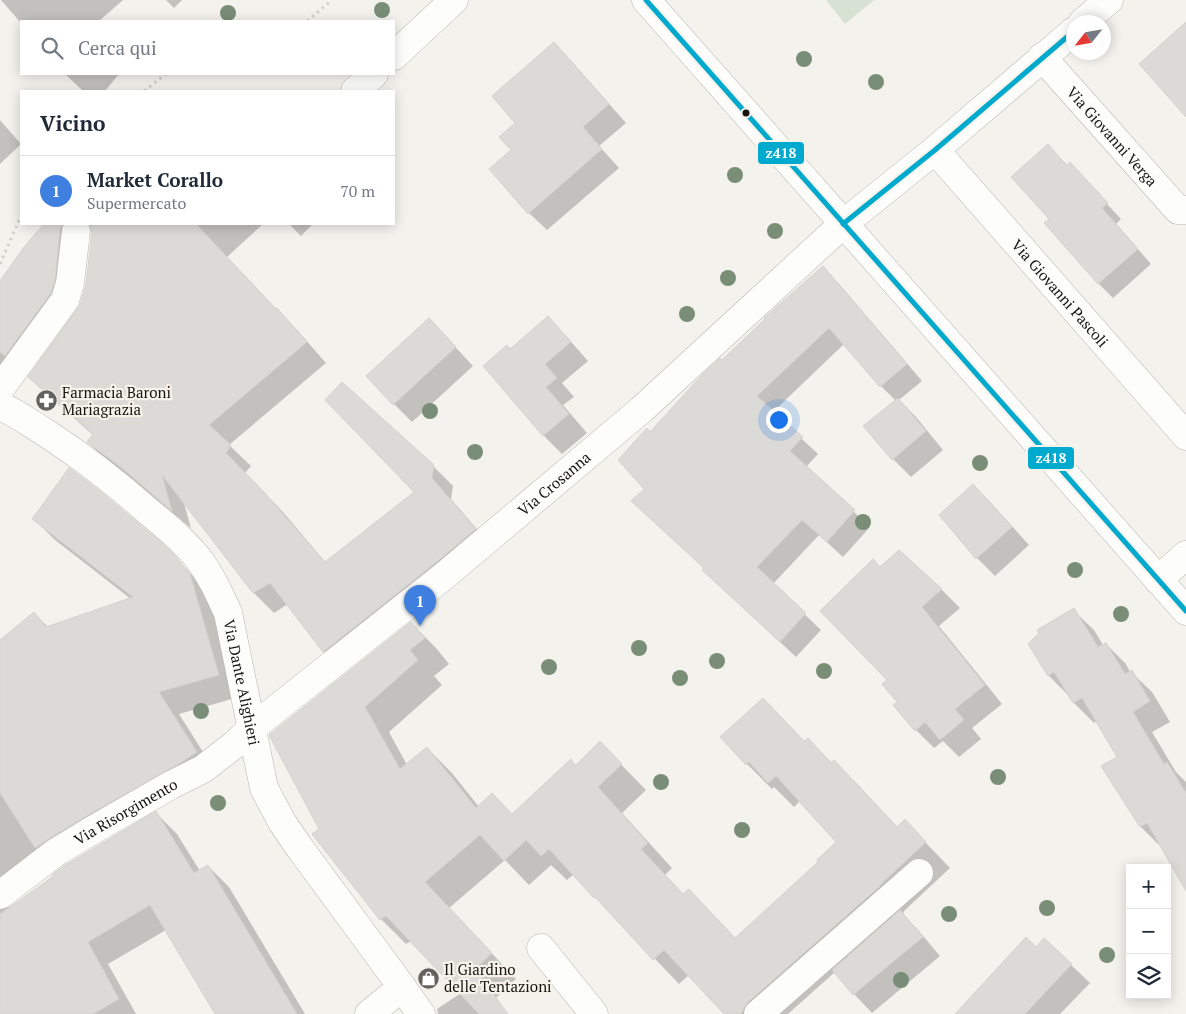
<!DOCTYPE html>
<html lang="it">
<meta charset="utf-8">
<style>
:root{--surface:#fff;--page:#f6f6f7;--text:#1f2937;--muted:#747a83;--line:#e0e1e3;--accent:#64625f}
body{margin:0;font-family:"PT Serif",serif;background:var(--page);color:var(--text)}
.controls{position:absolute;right:15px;bottom:15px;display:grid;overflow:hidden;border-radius:0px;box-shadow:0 2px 12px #0003}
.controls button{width:45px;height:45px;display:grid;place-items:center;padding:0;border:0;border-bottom:1px solid var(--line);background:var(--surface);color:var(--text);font:25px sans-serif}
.compass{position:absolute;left:1066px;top:15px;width:45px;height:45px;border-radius:50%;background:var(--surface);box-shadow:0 2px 12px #0003;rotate:239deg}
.you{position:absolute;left:778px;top:419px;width:18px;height:18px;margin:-12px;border:4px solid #fff;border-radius:50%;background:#1a73e8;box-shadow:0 0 0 8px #1a73e833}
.badge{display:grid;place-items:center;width:32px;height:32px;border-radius:50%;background:var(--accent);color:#fff;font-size:16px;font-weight:700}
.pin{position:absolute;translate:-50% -41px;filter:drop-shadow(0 1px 2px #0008)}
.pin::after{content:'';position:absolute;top:26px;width:18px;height:15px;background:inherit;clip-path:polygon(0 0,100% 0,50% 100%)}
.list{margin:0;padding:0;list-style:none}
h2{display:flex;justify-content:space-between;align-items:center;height:65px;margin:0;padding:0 20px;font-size:21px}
h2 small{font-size:16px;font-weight:400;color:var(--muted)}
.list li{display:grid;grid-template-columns:32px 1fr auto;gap:15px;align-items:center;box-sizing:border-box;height:70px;padding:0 20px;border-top:1px solid var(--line)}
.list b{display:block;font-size:19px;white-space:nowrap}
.list p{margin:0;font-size:16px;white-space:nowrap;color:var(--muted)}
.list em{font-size:16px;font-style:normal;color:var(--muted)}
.icon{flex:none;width:28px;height:28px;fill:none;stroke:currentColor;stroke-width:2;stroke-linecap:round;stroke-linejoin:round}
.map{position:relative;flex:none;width:1186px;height:1014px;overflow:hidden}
.search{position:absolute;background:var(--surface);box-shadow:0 2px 12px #0003;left:20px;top:20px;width:375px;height:55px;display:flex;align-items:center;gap:12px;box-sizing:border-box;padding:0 18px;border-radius:0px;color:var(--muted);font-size:19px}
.panel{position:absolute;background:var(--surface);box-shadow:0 2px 12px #0003;left:20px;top:90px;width:375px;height:135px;border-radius:0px}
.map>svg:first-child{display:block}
</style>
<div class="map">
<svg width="1186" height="1014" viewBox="0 0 1186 1014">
<rect width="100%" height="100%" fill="#f4f2ed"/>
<polygon fill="#d8e2d4" points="826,0 874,0 845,24"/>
<g fill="#0003">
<polygon points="1,0 123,0 99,21 21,21 21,23"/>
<polygon points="166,0 182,0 174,8"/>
<polygon points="554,43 571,61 626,123 599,146 619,168 547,230 529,213 491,169 513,150 517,123"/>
<polygon points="65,74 119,74 105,91 83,91"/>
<polygon points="0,120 21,144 0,164"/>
<polygon points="1048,146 1068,166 1070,164 1121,219 1116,224 1151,264 1113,298 1099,284 1046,223 1050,219"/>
<polygon points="46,224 79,224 71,314 0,389 0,284 25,248"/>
<polygon points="91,224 263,224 227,257 277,310 297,330 326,363 229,445 251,466 245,473 283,512 326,563 416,492 433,466 453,486 451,499 495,550 344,671 324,651 288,604 274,613 254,593 183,500 191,528 143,488 108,462 88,442 93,435 50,397 30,377 81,305 87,285 93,233"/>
<polygon points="289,224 313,224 301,236"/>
<polygon points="823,268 839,284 922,381 899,400 916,417 943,450 911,477 893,459 865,426 896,401 881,386 844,344 773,412 818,454 806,467 870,527 843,557 819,535 773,584 821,630 796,657 720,586 705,569 649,517 646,489 651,433 722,362"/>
<polygon points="548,318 566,336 588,361 562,383 574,397 563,405 587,433 562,454 544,436 485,366 510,350"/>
<polygon points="447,338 473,366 412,422 394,404"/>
<polygon points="973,485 991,503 1029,545 995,576 977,558"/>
<polygon points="34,519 168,550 190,573 211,597 239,697 179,714 217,774 198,786 105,838 67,862 11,904 7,910 8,910 65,867 156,813 177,834 200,871 208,866 229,887 305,1014 216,1014 166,930 108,964 136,1014 0,1014 0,642 34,613 48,627 131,599 55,540"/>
<polygon points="899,551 942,590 960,608 939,626 1002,704 972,728 981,739 959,757 943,741 934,748 916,730 895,705 899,703 889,680 880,568"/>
<polygon points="1073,610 1094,630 1103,645 1106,644 1126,664 1130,672 1131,672 1152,692 1170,722 1152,732 1176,772 1186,782 1186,882 1161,847 1141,827 1103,766 1118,757 1097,721 1094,723 1074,703 1070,695 1069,696 1049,676 1030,644"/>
<polygon points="411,623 436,648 449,664 434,676 442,685 389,732 407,765 427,748 452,773 479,807 513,815 571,761 577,766 600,743 646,790 622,813 672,868 665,875 684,895 689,890 736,939 820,862 838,842 800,801 794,807 774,787 772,789 747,764 763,699 805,742 808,740 832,763 834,761 859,786 898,828 905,821 950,868 904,911 904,912 902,914 918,930 940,956 872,1013 854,994 835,972 788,1014 726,1014 689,975 679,984 574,874 567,880 551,865 529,885 505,860 449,908 516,979 483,1010 486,1014 438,1014 437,1009 461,993 411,941 406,944 381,919 314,835 321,829 271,735"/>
<polygon points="1045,940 1090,983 1060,1014 958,1014 1036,949"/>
</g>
<g fill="#dcdad6" stroke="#d4d2ce">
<polygon points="1186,22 1186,117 1139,64"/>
<polygon points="554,42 609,104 583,127 602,149 528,214 489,169 511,150 499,137 515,123 492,96"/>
<polygon points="1048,144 1067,166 1070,162 1108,203 1102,208 1138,249 1098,284 1044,223 1049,219 1011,177"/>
<polygon points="44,224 63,224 60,229 55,280 51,293 5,356 0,352 0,281 24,247"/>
<polygon points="90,224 196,224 276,309 277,308 307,342 209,425 231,445 226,453 263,491 325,562 414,492 325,400 342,382 434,465 432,478 476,529 434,564 323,652 270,583 253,593 162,475 172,511 122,468 87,442 93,434 28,377 80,305 86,285 92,233"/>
<polygon points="823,266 907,364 880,387 829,328 757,396 803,437 790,451 855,510 827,542 802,520 757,567 806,613 780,642 702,570 704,568 631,501 644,489 618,460 647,428 650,432 702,375 720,358 722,360 765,319 764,318"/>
<polygon points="548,316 571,342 545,364 557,378 546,387 569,414 543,436 483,366 507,345 510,349"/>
<polygon points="429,318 456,347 393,405 366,376"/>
<polygon points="898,398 926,431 892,460 863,426"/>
<polygon points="69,468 102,493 157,539 174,555 188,572 190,574 219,675 159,692 197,752 177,765 83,818 47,840 35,848 0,793 0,640 34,612 46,627 133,597 32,519"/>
<polygon points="973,484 1012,527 976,559 939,515"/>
<polygon points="899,550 942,589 922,607 985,685 955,709 964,720 940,740 925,722 915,731 893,705 897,702 882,684 887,680 820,611 873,559 880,567"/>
<polygon points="1074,608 1098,647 1106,643 1125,674 1132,670 1150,701 1133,712 1164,764 1167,762 1186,793 1186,891 1147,823 1140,827 1101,766 1117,757 1082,698 1073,703 1054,672 1048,676 1028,644 1039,633 1037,630"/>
<polygon points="411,622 425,638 410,650 418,660 365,707 400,769 427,747 476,808 492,793 512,814 571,759 575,766 600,741 622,764 598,787 648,843 641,849 683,894 689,889 735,938 818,862 817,860 836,842 776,776 768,783 749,762 746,765 720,737 763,698 804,741 808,738 831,763 834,760 897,827 905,819 926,842 880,885 880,886 748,1002 743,1009 743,1011 740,1014 724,1014 664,950 653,960 595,897 594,898 549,849 541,856 526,840 504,861 480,835 425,882 492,953 475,969 508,1014 479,1014 386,916 380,920 312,834 319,829 269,735"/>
<polygon points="156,811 194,873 208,865 297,1014 215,1014 150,905 88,942 119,999 93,1014 0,1014 0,914 53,877 52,875 64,866"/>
<polygon points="900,910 923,937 853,995 832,970"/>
<polygon points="1026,937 1036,947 1044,938 1072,964 1025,1014 955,1014"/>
</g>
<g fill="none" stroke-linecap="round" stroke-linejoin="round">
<defs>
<g id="minor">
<polyline points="646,0 1186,611"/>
<polyline points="1083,22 1109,0"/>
<polyline points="394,56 454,0"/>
<path id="s1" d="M1042 57 1178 210H1186"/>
<polyline points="355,91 374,74"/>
<path id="s2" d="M935 150 1186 436"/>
<polyline points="0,389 65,300 70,283 76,231"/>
<path id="s3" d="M0 406C17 413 31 424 46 433 83 457 116 483 149 512 166 526 182 539 196 556 210 573 219 593 228 613L264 788 282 822 299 847 402 987 421 1014"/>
<polyline points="1158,580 1186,555"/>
<path id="s4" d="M0 895 55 853 91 831 171 785 203 769 234 745 252 728 444 576 641 410 843 224 935 150 1074 31"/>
<polyline points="541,948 594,1014"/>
<polyline points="369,1014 402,987"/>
<polyline points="758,1014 919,873"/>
</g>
</defs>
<use href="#minor" stroke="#b6b5b1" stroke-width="29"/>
<g stroke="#d1d0cf" stroke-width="3" stroke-dasharray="2.5 4" stroke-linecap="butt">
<polyline points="307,21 332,0"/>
<polyline points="144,91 166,74"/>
<polyline points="0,264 21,216"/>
</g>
<use href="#minor" stroke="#fdfdfc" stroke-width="28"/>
<defs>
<g id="bus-1">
<polyline points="646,0 1186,611"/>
<polyline points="843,224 935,150 1074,31"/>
</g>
</defs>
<use href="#bus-1" stroke="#f7f3ea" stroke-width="9"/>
<use href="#bus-1" stroke="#00a9ce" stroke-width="5"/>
</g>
<g fill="#7a8d76">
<circle cx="382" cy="10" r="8"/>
<circle cx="228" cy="13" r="8"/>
<circle cx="804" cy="59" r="8"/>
<circle cx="876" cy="82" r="8"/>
<circle cx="735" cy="175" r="8"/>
<circle cx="775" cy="231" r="8"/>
<circle cx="728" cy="278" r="8"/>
<circle cx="687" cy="314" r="8"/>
<circle cx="430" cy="411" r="8"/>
<circle cx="475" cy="452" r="8"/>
<circle cx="980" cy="463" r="8"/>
<circle cx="863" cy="522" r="8"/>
<circle cx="1075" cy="570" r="8"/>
<circle cx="1121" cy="614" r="8"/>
<circle cx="639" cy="648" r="8"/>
<circle cx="717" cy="661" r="8"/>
<circle cx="549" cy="667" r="8"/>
<circle cx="824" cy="671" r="8"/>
<circle cx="680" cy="678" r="8"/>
<circle cx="201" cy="711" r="8"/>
<circle cx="998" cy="777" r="8"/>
<circle cx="661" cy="782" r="8"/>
<circle cx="218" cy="803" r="8"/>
<circle cx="742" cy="830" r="8"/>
<circle cx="1047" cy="908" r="8"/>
<circle cx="949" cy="914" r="8"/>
<circle cx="1107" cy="955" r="8"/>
<circle cx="901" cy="980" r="8"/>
</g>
<defs>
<symbol id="pharmacy-disc" viewBox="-11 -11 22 22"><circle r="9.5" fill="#64625f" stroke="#f7f3ea"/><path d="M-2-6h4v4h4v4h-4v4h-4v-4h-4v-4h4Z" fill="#fff"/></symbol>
<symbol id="shop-disc" viewBox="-11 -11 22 22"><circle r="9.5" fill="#64625f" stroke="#f7f3ea"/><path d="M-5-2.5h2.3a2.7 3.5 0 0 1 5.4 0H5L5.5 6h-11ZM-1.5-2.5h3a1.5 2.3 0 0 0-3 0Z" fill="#fff"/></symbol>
</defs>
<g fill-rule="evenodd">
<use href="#pharmacy-disc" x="34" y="388" width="25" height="25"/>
<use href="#shop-disc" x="416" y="966" width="25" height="25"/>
</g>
<circle fill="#171512" stroke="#f7f3ea" stroke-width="2" cx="746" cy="113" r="4.5"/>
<g text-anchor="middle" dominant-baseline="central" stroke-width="4.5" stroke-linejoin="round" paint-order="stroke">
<g font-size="15" fill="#171512" stroke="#f7f3ea">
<text stroke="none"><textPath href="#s1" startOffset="106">Via Giovanni Verga</textPath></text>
<text stroke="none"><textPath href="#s2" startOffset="190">Via Giovanni Pascoli</textPath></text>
<text stroke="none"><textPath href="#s4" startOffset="692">Via Crosanna</textPath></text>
<text stroke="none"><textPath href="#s3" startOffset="384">Via Dante Alighieri</textPath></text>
<text stroke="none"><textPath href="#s4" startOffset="151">Via Risorgimento</textPath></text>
</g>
<g font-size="15" fill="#171512" stroke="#f7f3ea" text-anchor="start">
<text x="62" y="392">Farmacia Baroni<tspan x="62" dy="17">Mariagrazia</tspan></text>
<text x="444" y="969">Il Giardino<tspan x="444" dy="17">delle Tentazioni</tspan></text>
</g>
</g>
<g stroke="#f7f3ea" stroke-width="2">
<rect x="757" y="141" width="48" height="24" rx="5" fill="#00a9ce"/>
<rect x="1027" y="446" width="48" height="24" rx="5" fill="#00a9ce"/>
</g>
<g font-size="14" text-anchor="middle" font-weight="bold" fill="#fff">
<text x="781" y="158">z418</text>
<text x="1051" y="463">z418</text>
</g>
</svg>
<div class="controls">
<button>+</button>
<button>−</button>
<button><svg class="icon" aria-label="layers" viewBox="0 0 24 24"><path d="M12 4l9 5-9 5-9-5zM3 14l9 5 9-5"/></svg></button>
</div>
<svg class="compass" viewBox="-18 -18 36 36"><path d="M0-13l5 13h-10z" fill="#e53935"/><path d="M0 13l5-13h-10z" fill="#747a83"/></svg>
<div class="you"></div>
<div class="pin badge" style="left:420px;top:626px;background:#3f7fe0">1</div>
<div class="search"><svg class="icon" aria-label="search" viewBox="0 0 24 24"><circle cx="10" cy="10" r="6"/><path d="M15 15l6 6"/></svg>Cerca qui</div>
<section class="panel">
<h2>Vicino<small></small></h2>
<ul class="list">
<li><span class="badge" style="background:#3f7fe0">1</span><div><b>Market Corallo</b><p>Supermercato</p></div><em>70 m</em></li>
</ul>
</section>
</div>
